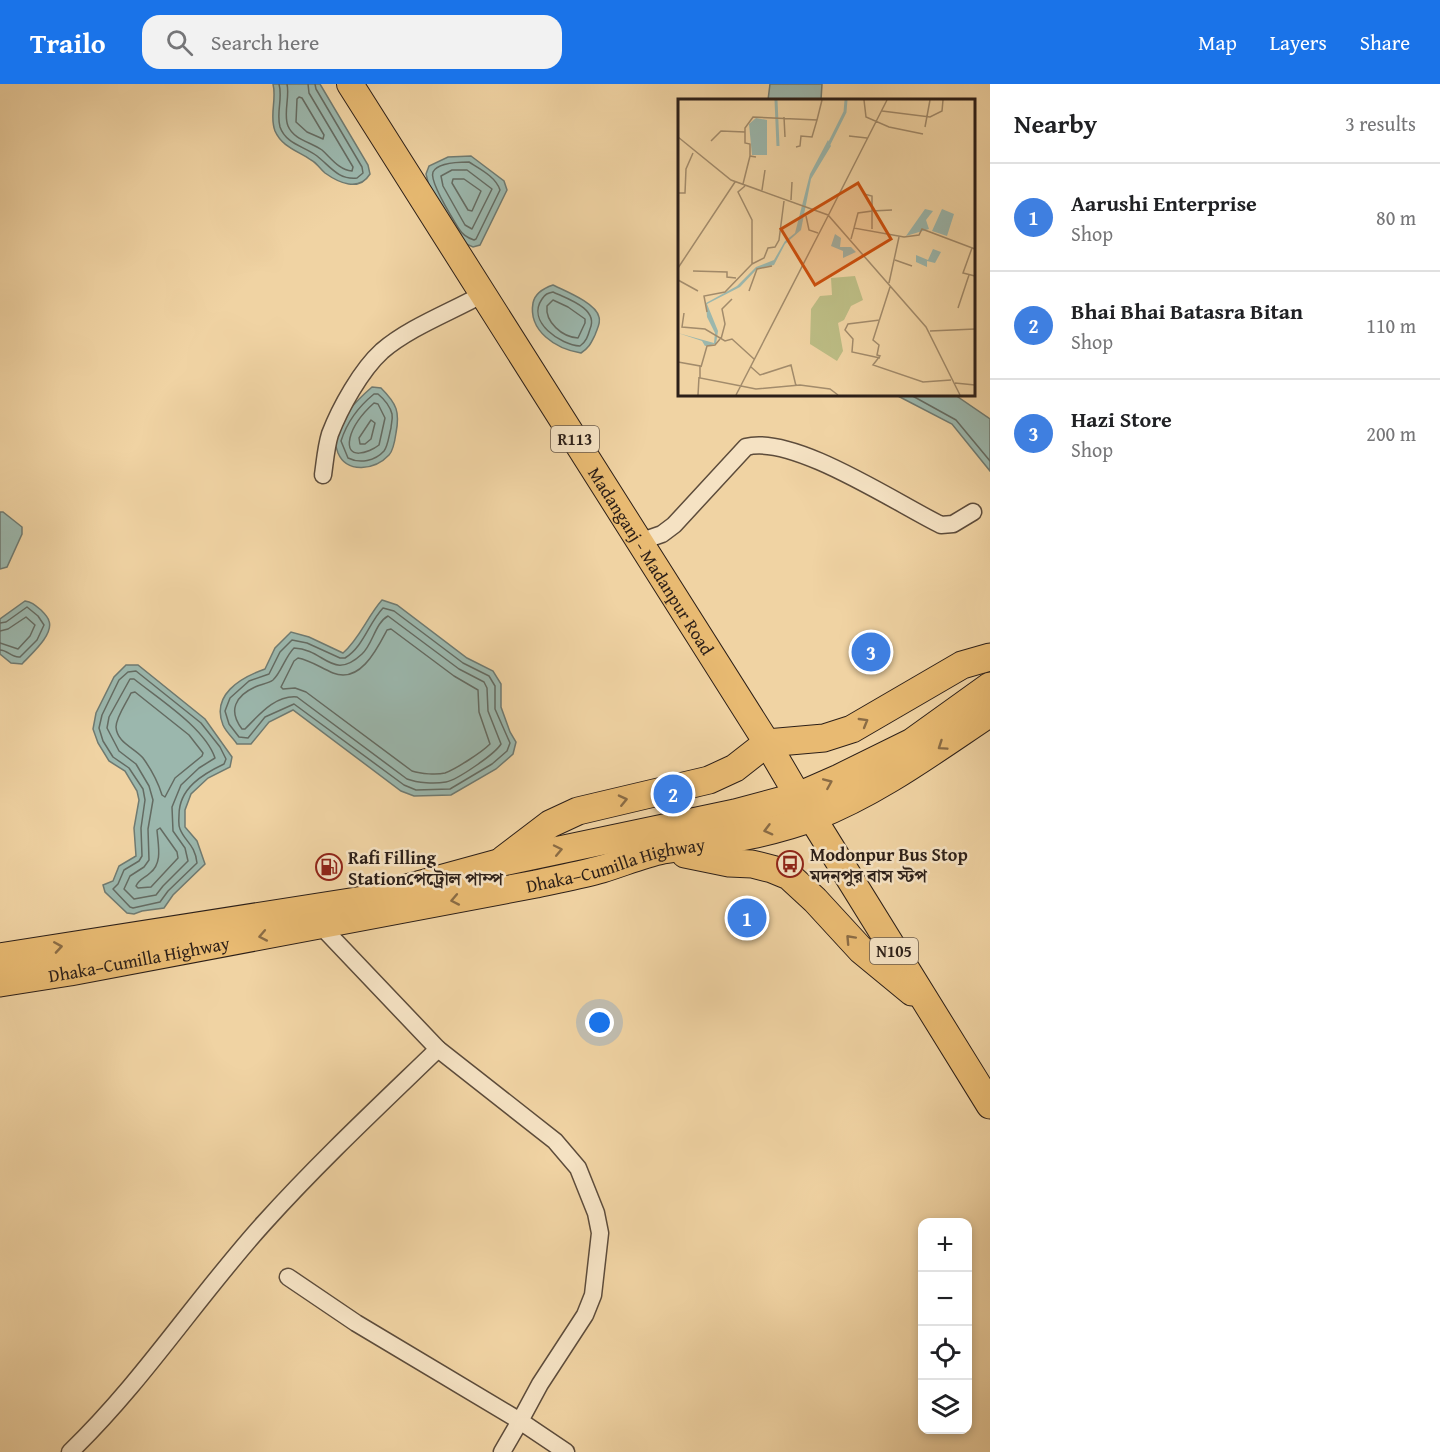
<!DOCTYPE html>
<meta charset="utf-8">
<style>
:root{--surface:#fff;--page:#f2f2f2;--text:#202124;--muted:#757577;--line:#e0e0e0;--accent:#1a73e8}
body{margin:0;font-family:"Gentium Book Plus","Noto Serif Bengali",serif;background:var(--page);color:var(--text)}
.controls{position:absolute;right:18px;bottom:18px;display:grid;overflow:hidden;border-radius:12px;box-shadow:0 3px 9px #0003}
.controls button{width:54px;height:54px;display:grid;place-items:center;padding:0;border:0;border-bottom:2px solid var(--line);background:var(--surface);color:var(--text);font:30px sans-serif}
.you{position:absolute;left:600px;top:939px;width:21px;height:21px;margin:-15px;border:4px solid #fff;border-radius:50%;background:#1a73e8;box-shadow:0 0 0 9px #1a73e833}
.badge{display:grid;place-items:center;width:39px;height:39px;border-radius:50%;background:var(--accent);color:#fff;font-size:20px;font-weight:700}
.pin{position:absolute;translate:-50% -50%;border:3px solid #fff;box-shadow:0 2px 6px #0006}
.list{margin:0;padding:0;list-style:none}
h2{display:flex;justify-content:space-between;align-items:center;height:78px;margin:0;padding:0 24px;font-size:26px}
h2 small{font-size:20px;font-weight:400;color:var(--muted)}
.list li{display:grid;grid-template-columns:39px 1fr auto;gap:18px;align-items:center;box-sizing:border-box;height:108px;padding:0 24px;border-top:2px solid var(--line)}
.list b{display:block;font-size:22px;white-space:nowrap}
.list p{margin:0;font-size:20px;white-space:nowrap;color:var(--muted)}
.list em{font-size:20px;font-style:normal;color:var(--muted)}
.icon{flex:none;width:33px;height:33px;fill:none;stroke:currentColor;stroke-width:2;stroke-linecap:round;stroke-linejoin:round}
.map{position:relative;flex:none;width:990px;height:1368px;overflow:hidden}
header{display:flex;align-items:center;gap:36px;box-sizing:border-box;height:84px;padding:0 30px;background:var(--accent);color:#fff}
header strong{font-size:28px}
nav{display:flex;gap:33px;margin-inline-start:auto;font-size:21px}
.search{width:420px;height:54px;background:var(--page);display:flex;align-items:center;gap:15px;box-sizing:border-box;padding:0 21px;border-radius:18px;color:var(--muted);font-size:22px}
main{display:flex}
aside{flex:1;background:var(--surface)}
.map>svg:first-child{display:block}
</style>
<header>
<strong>Trailo</strong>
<div class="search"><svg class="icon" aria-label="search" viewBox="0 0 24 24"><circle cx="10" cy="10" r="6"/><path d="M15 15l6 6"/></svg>Search here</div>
<nav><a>Map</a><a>Layers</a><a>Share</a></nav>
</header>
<main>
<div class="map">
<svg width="990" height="1368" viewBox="0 0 990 1368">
<rect width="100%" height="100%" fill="#f0d3a3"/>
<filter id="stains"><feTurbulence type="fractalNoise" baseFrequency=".00333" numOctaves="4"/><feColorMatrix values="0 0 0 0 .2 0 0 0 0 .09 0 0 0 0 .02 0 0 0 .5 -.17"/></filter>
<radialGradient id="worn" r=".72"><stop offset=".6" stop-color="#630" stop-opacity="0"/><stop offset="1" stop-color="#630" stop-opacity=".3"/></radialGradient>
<g fill="#9bb7ad" stroke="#6f7a71" stroke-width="1.5">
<path d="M273 0H320L368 81 370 90C359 108 339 99 325 89 320 85 317 79 311 76 298 67 282 63 275 47 269 32 277 15 273 0Z"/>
<polygon points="770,0 822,0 821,16 768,16"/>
<polygon points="471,72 504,97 507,106 480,161 473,163 464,159 430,106 426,90 429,82 448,73"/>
<path d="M553 201C565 207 596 219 599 233 601 239 597 245 595 251 591 259 589 264 581 269 556 265 528 247 533 219 535 209 544 204 553 201Z"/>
<path d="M372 303 381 304C397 320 400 328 396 349 395 356 393 367 389 371 375 386 347 390 338 369 336 364 335 360 335 355 339 334 356 317 372 303Z"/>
<polygon points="896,311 955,311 990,335 990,387 952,340"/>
<polygon points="0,428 3,428 22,443 22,450 7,483 0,485"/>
<path d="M382 516 397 521 467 574 493 587 501 600V623L510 648 516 658 513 670 496 685 451 711 414 712 401 707 293 626 269 638 251 660H237C233 654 226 648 223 641 211 611 240 594 265 585L275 564 291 548 309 553 343 569C360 554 367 533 382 516Z"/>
<path d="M25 517C32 518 35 521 41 526 44 529 48 533 49 537 54 551 30 571 22 580L11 579 0 570V535Z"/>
<polygon points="126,581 138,581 205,635 232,673 230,683 208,694 191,710 185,726 185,743 197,757 205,780 173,811 164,824 142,827 134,830 127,829 105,808 103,801 113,797 119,782 136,772 134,744 139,716 137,707 125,687 109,677 98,659 93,645 96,629 114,593"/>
</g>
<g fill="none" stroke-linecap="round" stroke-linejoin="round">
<g stroke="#646b62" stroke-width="1.5">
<path d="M279 0C283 14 276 29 280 43 286 60 304 62 317 72 330 82 338 96 357 94L363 89 362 83 316 5 315 0"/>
<path d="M287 0C290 13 283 30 288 42 294 56 311 58 322 66 331 74 339 86 352 87L353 83 309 9 308 0"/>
<polygon points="299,13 302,14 324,51 323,55 307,48 296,38 297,15"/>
<path d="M469 78C480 85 496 93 500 106L476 155 474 156C468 154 462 150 459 145 453 135 429 98 433 88 438 78 460 78 469 78Z"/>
<polygon points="452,86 467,86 492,105 472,145 465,141 443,102 441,92"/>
<polygon points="453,95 464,95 481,107 472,127 468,126 452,99"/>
<path d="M553 208C568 215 599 225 590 245 588 252 586 258 580 262 561 261 526 238 542 215 545 210 548 209 553 208Z"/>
<path d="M553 216 568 223 585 235V239L578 254C562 253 545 238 547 222Z"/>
<path d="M374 310H378C384 315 390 322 392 330 393 335 391 340 391 344 389 351 388 362 384 367 375 377 360 380 348 374L341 357C347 338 358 323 374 310Z"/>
<polyline points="909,310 956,336 990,377"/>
<path d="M374 319 378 320 385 334 379 361C369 369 345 377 350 354 353 341 364 328 374 319Z"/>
<polygon points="371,336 375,339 371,355 365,360 360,360 359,354"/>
<path d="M383 524 394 527 463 579 489 592 495 602V625L510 659 507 667 492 680 450 705 416 706 404 701 294 620 265 633 248 654 239 653 229 640 225 627 230 614 249 597 269 590 280 568 292 556 307 559 340 574H345C364 562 368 540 383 524Z"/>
<path d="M388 532 459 585 484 598 487 604 488 627 501 660C495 670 457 696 446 698 434 700 418 699 407 695L297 613C275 611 259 631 245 645H242C228 627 235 612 255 603 260 600 268 600 273 596 281 589 285 573 294 564 325 565 332 598 362 570 373 560 375 539 388 532Z"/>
<path d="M0 539 6 538 27 523 38 532 44 541 37 556 20 573C11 574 8 566 0 566"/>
<path d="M391 545 454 592 478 606 479 628 490 660C482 668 456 685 445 689 437 691 421 690 412 687L306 608 295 604 283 605 281 603 294 577 298 574C310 576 321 584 333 589 360 600 377 565 387 546Z"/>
<polyline points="0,547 8,545 26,533 35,541 30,552 18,565 0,559"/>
<path d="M136 587 201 639 220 663 226 675 224 680C203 690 179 704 179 731 179 735 178 741 180 745 185 758 195 760 197 779L168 807 160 818 133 824 130 823 113 805 118 800 124 786 139 777 142 772 141 744 145 716 143 705 129 684 113 673 103 657 99 644 102 631 119 596 128 588Z"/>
<path d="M130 595H134C159 615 205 644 215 674L199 684 181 701 172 723 173 747 185 764 188 777 163 802 156 811 134 815 124 805 130 792 144 783 149 776 148 745 153 716 149 702 136 680 119 667 107 644 109 633Z"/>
<path d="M135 608 189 651 203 669 202 672 175 694 165 713 162 711C158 698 151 685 143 674 135 664 117 659 116 643 116 633 127 618 131 609Z"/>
<path d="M160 744 177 768 178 774 151 803 138 804 136 802C139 795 145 794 150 789 163 779 158 761 157 746Z"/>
</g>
<defs>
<g id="minor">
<path d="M323 391C325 377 326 363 330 350 340 324 361 286 382 267 410 243 451 228 483 210"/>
<path d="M639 458 662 450 674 441 746 363C793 350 896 419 941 441L953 440 973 428"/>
<polyline points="438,965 555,1057 578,1084 596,1129 600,1149 593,1211 585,1231 540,1300 520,1337 566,1368"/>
<polyline points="288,1193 356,1239 520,1337 502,1368"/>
<path d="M70 1368C142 1299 197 1213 264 1139 319 1078 379 1022 438 965L320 841"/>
</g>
<g id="primary">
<path id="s1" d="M350 0 767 659 798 712"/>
</g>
<g id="trunk">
<polyline points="803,719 990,1021"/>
<polyline points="685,770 729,779 752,780 772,785 789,792 815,816 861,866 912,908"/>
<polyline points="504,775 550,740 578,727 709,696 735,684 767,659 824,654 852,645 962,581 990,573"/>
<polyline points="0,873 363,816 498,779 735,729 798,712 839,694 912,658 990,602"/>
<path id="s2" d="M0 899 70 888 536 800C558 795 581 791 602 785 622 779 643 770 663 766 712 758 768 751 814 733 878 708 933 667 990 629"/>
</g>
</defs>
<use href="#minor" stroke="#5d4c3b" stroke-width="19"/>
<use href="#primary" stroke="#2c1f18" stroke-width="28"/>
<use href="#trunk" stroke="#2c1f18" stroke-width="29"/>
<use href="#minor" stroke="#f5e2c3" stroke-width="16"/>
<use href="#primary" stroke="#e8ba72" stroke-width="26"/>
<use href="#trunk" stroke="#e8ba72" stroke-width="27"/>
</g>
<defs><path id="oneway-chevron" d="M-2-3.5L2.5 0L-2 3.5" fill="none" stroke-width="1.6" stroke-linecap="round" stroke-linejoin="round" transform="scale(1.5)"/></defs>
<g stroke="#8a6c45">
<use href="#oneway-chevron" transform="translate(864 638) rotate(-30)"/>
<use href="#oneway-chevron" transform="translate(942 662) rotate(146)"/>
<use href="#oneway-chevron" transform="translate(828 699) rotate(-23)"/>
<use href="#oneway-chevron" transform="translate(623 716) rotate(-13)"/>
<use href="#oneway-chevron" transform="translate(768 746) rotate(165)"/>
<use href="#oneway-chevron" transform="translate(558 766) rotate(-12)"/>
<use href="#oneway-chevron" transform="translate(455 816) rotate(169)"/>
<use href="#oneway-chevron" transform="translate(263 852) rotate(169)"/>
<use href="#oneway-chevron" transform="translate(850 855) rotate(-133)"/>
<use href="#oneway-chevron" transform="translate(58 863) rotate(-9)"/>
</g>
<defs>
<symbol id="bus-ring" viewBox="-11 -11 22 22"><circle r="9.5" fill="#f5e2c3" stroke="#8f2418" stroke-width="1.5"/><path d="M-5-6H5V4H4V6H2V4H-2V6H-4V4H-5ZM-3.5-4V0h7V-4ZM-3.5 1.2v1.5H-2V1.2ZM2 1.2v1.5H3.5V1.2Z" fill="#8f2418"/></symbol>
<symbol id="fuel-ring" viewBox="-11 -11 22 22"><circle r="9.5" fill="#f5e2c3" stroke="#8f2418" stroke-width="1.5"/><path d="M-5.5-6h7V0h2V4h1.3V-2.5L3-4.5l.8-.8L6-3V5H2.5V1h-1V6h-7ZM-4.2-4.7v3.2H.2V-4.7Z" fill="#8f2418"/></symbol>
</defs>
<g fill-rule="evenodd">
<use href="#bus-ring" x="775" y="765" width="30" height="30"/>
<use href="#fuel-ring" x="314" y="768" width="30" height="30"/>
</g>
<g text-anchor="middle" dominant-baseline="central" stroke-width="5" stroke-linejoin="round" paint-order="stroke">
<g fill="#f5e2c3" stroke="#685a4b" stroke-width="1.5">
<rect x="551" y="342" width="48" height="26" rx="4.5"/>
<rect x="870" y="854" width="48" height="26" rx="4.5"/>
</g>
<g font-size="16" font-weight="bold" fill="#2c1f18">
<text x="575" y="355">R113</text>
<text x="894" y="867">N105</text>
</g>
<g font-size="18" fill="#2c1f18" stroke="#f5e2c3">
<text stroke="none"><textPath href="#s1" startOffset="564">Madanganj - Madanpur Road</textPath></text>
<text stroke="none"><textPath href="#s2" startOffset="627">Dhaka–Cumilla Highway</textPath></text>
<text stroke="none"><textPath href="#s2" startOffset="141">Dhaka–Cumilla Highway</textPath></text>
</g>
<g font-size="18" font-weight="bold" fill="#2c1f18" stroke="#f5e2c3" text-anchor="start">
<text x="810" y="770">Modonpur Bus Stop<tspan x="810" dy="21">মদনপুর বাস স্টপ</tspan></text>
<text x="348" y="773">Rafi Filling<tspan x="348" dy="21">Stationপেট্রোল পাম্প</tspan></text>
</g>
</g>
<g transform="translate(678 15)">
<rect width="297" height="297" fill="#f0d3a3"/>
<path d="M177 177 185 201 173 207 166 221 160 224 165 252 159 262 132 245 133 210 142 197 154 196 153 179Z" fill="#bcbc84"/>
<path d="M78 19 89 21V56H74L71 25ZM150 41 153 47 133 80 123 131 107 145 96 166 79 170 62 188 29 205 40 232 38 245 27 247 24 242 0 234 36 244 37 234 29 218 28 204 59 187 78 168 96 161 107 142 117 134 132 75ZM247 110 255 112 248 121 251 130 228 137ZM264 110 276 115 269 137 254 132ZM157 135 163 139 162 148H173L178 153 165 159V152L153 147ZM255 150 263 153 257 164 249 162V168L238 163V156L250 161Z" fill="#9bb7ad"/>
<path fill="none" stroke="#9bb7ad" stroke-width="3" d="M98 1 100 47M151 45 167 13 168 1"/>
<path fill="none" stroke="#a28b6b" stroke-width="1.5" d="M186 1 188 18 211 28 245 35M204 12 252 18 264 12 265 1M106 18 107 38M139 21 144 1M247 28 252 1M171 37 189 39M0 38 53 81 150 116 248 228 282 296M33 42 43 32 67 33M78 58 72 57V45L67 44V29L75 18 139 21 134 38 123 37 122 47 118 48M65 85 72 57M84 91 87 71M0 94H7L8 70 15 54M113 101 114 83M128 117 131 131 140 134M150 117 209 1M176 129 180 114 194 112V97L186 95M194 130V112L214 111M173 140 176 129 226 138 241 136 244 130 297 150M294 149 285 174 297 177M217 161 234 167M74 165 86 159 90 149 97 148 101 141 106 102M0 169 57 83M15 172 49 173V178L58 179M0 181 20 192M211 184 221 138M212 188 195 241 201 246 199 256 202 257 195 266 245 283 273 281M71 192 79 170 94 167M280 209 291 176M29 213 26 197 47 193 74 165V121L60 93 67 87M6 214 4 228 27 230 47 242 54 240 76 260M252 232 297 230M43 240 47 225 44 210 54 200M202 259 174 253 175 240 167 231 170 225 202 221M0 263 22 267V279L63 287M23 268 29 247 37 246 42 240M73 268 82 276 113 266 118 287M277 284 297 286M63 287 78 290 122 286 152 290 160 296M20 296 21 278M58 296 150 117"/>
<path fill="#cc500e" fill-opacity="0.15" stroke="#cc500e" stroke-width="3" d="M180 84 213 140 137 186 103 130Z"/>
<rect width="297" height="297" fill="none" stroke="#2c1f18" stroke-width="3"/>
</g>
<rect width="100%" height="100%" filter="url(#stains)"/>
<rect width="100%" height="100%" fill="url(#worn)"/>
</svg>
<div class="controls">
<button>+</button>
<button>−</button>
<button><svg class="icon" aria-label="locate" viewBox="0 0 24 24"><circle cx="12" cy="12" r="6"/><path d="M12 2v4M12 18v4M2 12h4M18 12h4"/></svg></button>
<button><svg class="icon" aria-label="layers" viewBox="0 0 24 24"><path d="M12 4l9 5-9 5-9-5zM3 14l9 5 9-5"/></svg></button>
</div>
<div class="you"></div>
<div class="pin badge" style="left:747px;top:834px;background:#3f7fe0">1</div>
<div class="pin badge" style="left:673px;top:710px;background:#3f7fe0">2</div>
<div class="pin badge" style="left:871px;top:568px;background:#3f7fe0">3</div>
</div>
<aside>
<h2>Nearby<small>3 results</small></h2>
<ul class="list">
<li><span class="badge" style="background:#3f7fe0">1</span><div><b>Aarushi Enterprise</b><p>Shop</p></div><em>80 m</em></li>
<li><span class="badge" style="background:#3f7fe0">2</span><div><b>Bhai Bhai Batasra Bitan</b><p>Shop</p></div><em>110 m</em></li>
<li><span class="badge" style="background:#3f7fe0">3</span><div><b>Hazi Store</b><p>Shop</p></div><em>200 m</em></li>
</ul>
</aside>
</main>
